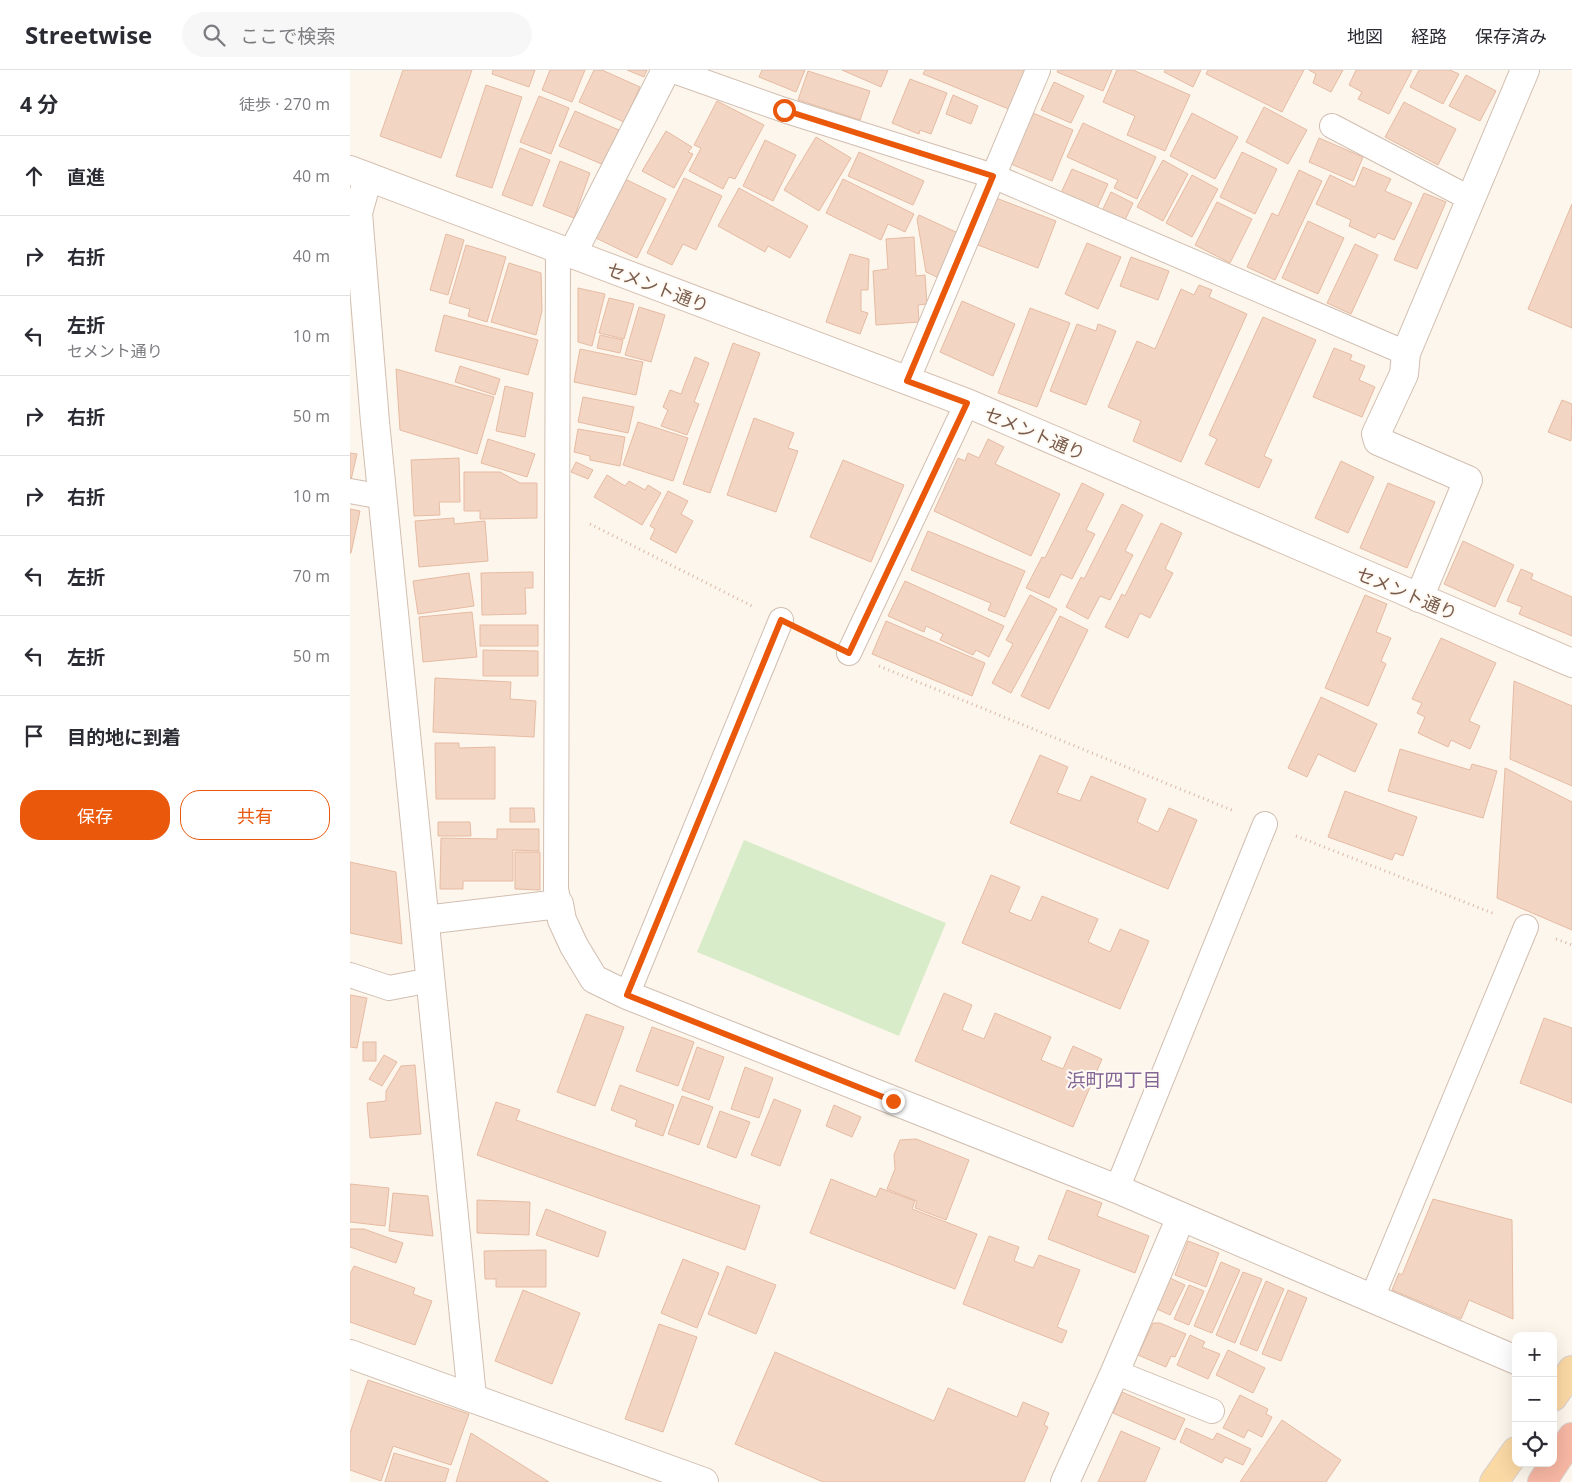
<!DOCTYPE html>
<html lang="ja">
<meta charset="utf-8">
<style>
:root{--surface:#fff;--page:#f7f7f7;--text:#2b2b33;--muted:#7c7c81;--line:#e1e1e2;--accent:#ea580c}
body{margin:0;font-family:"Open Sans","Noto Sans JP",sans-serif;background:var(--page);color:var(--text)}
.controls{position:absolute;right:15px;bottom:15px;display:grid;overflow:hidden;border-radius:10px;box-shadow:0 5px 20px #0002}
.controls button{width:45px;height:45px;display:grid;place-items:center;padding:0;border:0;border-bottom:1px solid var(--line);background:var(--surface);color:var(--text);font:25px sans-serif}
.stop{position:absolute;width:15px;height:15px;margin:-11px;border:4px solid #ea580c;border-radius:50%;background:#fff}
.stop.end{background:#ea580c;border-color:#fff;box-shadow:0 1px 5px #0008}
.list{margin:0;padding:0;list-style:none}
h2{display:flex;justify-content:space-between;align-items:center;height:65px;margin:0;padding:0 20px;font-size:21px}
h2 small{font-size:16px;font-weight:400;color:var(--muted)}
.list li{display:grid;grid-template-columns:32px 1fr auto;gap:15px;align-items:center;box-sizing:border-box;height:80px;padding:0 20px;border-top:1px solid var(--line)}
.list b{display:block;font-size:19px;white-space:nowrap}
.list p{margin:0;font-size:16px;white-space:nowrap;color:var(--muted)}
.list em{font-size:16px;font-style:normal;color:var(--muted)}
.actions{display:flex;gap:10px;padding:15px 20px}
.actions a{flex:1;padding:11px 0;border:1px solid var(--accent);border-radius:20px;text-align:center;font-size:18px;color:var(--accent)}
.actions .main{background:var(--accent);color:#fff}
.icon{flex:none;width:28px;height:28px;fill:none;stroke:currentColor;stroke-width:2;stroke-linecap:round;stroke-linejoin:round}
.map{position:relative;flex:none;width:1222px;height:1412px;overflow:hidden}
header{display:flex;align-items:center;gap:30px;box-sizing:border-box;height:70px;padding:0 25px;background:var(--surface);border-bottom:1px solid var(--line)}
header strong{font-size:24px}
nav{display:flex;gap:28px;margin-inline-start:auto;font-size:18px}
.search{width:350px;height:45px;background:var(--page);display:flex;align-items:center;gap:12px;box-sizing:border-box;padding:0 18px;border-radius:28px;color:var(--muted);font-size:19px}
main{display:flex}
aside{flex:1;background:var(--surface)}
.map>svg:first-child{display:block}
</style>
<header>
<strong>Streetwise</strong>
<div class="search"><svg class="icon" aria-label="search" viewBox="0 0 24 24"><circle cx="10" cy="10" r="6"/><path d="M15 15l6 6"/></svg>ここで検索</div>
<nav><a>地図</a><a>経路</a><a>保存済み</a></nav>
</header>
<main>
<aside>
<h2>4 分<small>徒歩 · 270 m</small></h2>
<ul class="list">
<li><svg class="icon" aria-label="ahead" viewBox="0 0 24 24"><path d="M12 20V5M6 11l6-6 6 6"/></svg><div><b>直進</b></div><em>40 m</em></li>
<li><svg class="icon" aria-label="right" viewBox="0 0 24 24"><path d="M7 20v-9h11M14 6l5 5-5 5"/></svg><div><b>右折</b></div><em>40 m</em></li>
<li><svg class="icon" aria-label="left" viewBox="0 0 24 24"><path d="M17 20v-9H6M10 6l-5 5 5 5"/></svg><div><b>左折</b><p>セメント通り</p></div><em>10 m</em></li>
<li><svg class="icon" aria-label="right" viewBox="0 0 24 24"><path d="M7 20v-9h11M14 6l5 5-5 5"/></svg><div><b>右折</b></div><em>50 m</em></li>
<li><svg class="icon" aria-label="right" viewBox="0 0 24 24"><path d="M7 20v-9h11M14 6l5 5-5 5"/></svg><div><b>右折</b></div><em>10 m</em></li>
<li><svg class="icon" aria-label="left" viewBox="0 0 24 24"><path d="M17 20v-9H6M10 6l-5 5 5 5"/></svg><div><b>左折</b></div><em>70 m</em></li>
<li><svg class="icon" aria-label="left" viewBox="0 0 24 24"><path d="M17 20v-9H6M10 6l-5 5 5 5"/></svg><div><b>左折</b></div><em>50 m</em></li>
<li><svg class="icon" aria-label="arrive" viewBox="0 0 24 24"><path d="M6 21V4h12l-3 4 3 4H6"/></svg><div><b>目的地に到着</b></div></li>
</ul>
<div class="actions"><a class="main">保存</a><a>共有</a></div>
</aside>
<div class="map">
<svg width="1222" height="1412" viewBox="0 0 1222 1412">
<rect width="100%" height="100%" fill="#fdf6ec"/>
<polygon fill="#d8ecc9" points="394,770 596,853 549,966 347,882"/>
<g fill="#f3d5c3" stroke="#e6bba3">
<polygon points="53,0 122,0 91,88 30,66"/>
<polygon points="143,0 185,0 179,17 142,4"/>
<polygon points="200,0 235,0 222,32 192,20"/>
<polygon points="244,0 252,0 290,17 274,52 229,32"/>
<polygon points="277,0 297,0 294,7"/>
<polygon points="412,0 455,0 446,22 409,7"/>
<polygon points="492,0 538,0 531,17"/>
<polygon points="575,0 677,0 661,40 573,4"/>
<polygon points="708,0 762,0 753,21 707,2"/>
<polygon points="767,0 783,0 840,25 815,81 777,65 785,46 753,32"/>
<polygon points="815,0 851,0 843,17 814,2"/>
<polygon points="858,0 954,0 932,42 856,4"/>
<polygon points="959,0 993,0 981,22 963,13 966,4"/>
<polygon points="1006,0 1062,0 1039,44 1008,29 1012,22 999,15"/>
<polygon points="1069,0 1100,0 1109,4 1093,34 1060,17"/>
<polygon points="458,1 520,21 510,50 448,30"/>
<polygon points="1116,5 1146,21 1130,51 1099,36"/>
<polygon points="560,9 597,23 581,64 570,60 569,64 542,53"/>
<polygon points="704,12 734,26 721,53 691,40"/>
<polygon points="136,15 172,27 142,118 106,106"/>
<polygon points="603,25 628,36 621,54 596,44"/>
<polygon points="189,26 219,38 201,84 170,72"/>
<polygon points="367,31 414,55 385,109 379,107 373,119 339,101 351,78 344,75"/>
<polygon points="1054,32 1106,59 1088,95 1035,67"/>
<polygon points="914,37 957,60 938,94 896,72"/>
<polygon points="225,41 269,60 254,95 209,76"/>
<polygon points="683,43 723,60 702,111 661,94"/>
<polygon points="842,43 888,67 865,109 820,86"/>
<polygon points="733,53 806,87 787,129 764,118 768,110 717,87"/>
<polygon points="316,61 342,77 338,82 343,84 324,118 292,101"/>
<polygon points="466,67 501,88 469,141 434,120"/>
<polygon points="969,68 1013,87 1003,111 959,92"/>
<polygon points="415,70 446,85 423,131 393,116"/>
<polygon points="170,78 200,90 182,136 152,125"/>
<polygon points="509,82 574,111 563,135 498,106"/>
<polygon points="892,82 927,99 905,144 870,127"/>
<polygon points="813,90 838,104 813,151 787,137"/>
<polygon points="210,91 240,103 224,148 193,136"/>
<polygon points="1013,97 1041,109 1035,121 1062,133 1044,170 1028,163 1025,168 999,156 1001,150 966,134 980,105 1005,117"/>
<polygon points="722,99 758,114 747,138 711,123"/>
<polygon points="949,100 972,111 925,210 897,197 922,143 928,146"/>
<polygon points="842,105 868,119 842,167 816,153"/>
<polygon points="334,108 372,126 346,180 333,174 322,195 297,183"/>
<polygon points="275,109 316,129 287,188 246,168"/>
<polygon points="493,109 564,144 555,162 538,154 531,170 476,143"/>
<polygon points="389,118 458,156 440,188 418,176 415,182 368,156"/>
<polygon points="761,122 783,133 774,152 752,141"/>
<polygon points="1074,123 1096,132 1067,199 1044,190"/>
<polygon points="646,128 706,151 688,198 628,175"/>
<polygon points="867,132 902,149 880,193 845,175"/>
<polygon points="1222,134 1222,258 1178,239"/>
<polygon points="569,145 608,163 587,207 576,202 567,149"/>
<polygon points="958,151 994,168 968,224 932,208"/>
<polygon points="96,164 114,170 98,225 80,220"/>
<polygon points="564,167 566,206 575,205 577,234 568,235 569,252 526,255 523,201 538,199 536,169"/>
<polygon points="737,173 771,187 748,239 715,224"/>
<polygon points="1005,174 1028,185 1001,244 977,233"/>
<polygon points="116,175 156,187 137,252 118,246 120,239 99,233"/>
<polygon points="500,184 519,189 518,220 511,220 511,241 518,243 510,264 476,252"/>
<polygon points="781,187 819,201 808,230 770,216"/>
<polygon points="159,193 191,203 192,241 186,265 141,252"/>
<polygon points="849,215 862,220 859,227 897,244 831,392 783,371 791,351 758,337 787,271 805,279 831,219 844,225"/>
<polygon points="228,218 255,224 242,276 228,272"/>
<polygon points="259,228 284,234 274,269 249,263"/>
<polygon points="612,231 665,254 643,306 590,282"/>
<polygon points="289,237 315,245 301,292 275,285"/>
<polygon points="680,238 720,253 687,337 648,323"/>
<polygon points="94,245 188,270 178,305 85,281"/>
<polygon points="913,247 966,270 914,386 922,390 909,418 855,394 867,369 859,365"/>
<polygon points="727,254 746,261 748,254 766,261 736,335 700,321"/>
<polygon points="250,265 273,270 270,283 247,278"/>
<polygon points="383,273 410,283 360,423 333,414"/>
<polygon points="984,278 1002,285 1000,290 1015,296 1009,310 1025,317 1012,347 963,327"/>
<polygon points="230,279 293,292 286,325 224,312"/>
<polygon points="345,287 359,293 344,332 349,334 337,365 311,356 318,340 313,337 320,320 331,324"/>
<polygon points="110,296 150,309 145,325 105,312"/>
<polygon points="46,299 144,327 127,384 50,360"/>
<polygon points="155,316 183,323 175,367 146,361"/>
<polygon points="233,327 284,337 278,363 228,352"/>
<polygon points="1212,330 1222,334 1221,371 1198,362"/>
<polygon points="404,348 444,363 438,378 448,381 426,442 377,425"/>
<polygon points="288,352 338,368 323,411 273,395"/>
<polygon points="228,359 275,367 270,396 240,390 240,386 224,382"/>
<polygon points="138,369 185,384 177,407 131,393"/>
<polygon points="638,369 654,377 645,394 710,424 681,486 584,441 608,388 615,391 618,383 629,388"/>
<polygon points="0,383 7,384 1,410 0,410"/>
<polygon points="109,388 110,432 89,432 90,445 64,446 61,390"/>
<polygon points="493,390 554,415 521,492 460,467"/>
<polygon points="991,391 1024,407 998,463 965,448"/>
<polygon points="226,392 243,400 238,409 221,402"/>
<polygon points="114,402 150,402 170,413 187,413 187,448 130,449 130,441 114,441"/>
<polygon points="257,405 275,416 279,411 295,420 298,415 311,423 292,455 244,427"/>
<polygon points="732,413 754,424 736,460 745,464 722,509 711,504 699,528 676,518 692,487 695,488"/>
<polygon points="1038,413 1085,432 1057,498 1010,478"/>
<polygon points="318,421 338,431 331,444 343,451 326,483 300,469 305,459 300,456"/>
<polygon points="772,434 793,445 775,481 783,485 760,530 750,526 738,549 716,537 731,507 734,509"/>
<polygon points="0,439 10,441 1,483 0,483"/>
<polygon points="104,448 104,454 135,451 138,491 69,497 65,451"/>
<polygon points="811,453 832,463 815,499 823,503 800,548 790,543 778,568 755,557 772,524 775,526"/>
<polygon points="578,461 675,501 655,547 638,540 641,533 561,500"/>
<polygon points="1113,471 1164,495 1145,537 1094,514"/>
<polygon points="1171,499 1183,504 1181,509 1222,527 1222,566 1169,544 1172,537 1157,531"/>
<polygon points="183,502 183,518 175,518 176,544 132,545 131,503"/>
<polygon points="119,503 124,536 68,544 63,511"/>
<polygon points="555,511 654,556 639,587 626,580 623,585 590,570 593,564 576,556 574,562 538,546"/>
<polygon points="680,525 707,539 661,623 642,613 663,574 656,570"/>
<polygon points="1015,525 1037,534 1026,562 1041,568 1031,591 1036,594 1018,636 975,618"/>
<polygon points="122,542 127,587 73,592 69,547"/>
<polygon points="710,546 738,560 699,639 671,626"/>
<polygon points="536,551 635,593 622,626 522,584"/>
<rect x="130" y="555" width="58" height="21"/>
<polygon points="1091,568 1146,593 1119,651 1130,656 1120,679 1101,670 1098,677 1068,663 1075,647 1067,643 1072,633 1062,629"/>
<polygon points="133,580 188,581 188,606 133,606"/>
<polygon points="85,608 161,612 160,629 186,631 184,667 83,662"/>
<polygon points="1164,611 1222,636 1222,716 1160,689"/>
<polygon points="971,627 1027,654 1005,702 968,684 957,707 938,698"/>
<polygon points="85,673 109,673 109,678 145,677 145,729 86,729"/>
<polygon points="1050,679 1120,700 1122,694 1147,701 1133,748 1038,721"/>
<polygon points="690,685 718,697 707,723 730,731 741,706 796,729 787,752 808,762 819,738 847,750 818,819 660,753"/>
<polygon points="1155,698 1222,732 1222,860 1147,828"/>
<polygon points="995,721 1067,747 1053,786 1045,783 1042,790 978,767"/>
<polygon points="160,738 184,738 185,752 160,752"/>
<polygon points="88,752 120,752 121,766 88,766"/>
<polygon points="147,759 189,759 189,781 163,780 163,811 113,811 113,819 90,819 91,768 147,769"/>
<polygon points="165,782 190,782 190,820 165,819"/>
<polygon points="0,792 46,802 52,874 0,863"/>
<polygon points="641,805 670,817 659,842 681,851 692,826 748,849 738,872 758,881 760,882 770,859 799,871 770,939 612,873"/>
<polygon points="594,923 622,935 612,960 634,969 645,943 701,967 691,990 713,999 723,976 752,989 723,1057 565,991"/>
<polygon points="0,925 17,928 7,978 0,977"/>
<polygon points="236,944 274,957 245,1036 207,1022"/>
<polygon points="1194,948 1222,958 1222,1033 1170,1013"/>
<polygon points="302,957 344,972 328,1016 286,1001"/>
<rect x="13" y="972" width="13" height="19"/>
<polygon points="347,977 374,987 359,1030 332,1020"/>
<polygon points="34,985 47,992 32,1016 19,1009"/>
<polygon points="65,995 71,1064 20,1068 17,1033 36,1031 36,1021 51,996"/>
<polygon points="395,997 423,1008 409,1048 381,1039"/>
<polygon points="270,1015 324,1035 313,1066 285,1056 287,1050 261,1040"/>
<polygon points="332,1026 363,1037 349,1075 318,1064"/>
<polygon points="424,1029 451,1040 430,1096 401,1085"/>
<polygon points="146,1032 170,1040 166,1050 410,1136 395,1180 127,1085"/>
<polygon points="484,1035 511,1047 502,1067 476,1056"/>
<polygon points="370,1041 400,1052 386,1088 357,1077"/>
<polygon points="566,1069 619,1090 596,1150 565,1138 567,1131 537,1119 545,1099 544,1085 550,1070"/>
<polygon points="481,1109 526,1127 530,1118 565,1131 562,1139 627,1164 605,1219 460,1163"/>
<polygon points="0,1114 39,1118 35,1156 0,1152"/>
<polygon points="717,1120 752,1133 747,1146 799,1166 785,1203 698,1169"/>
<polygon points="43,1123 78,1126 83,1166 39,1161"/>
<polygon points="1083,1129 1162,1150 1163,1249 1119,1230 1111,1249 1042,1220 1049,1203 1052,1205"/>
<polygon points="127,1130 180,1132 179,1165 127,1163"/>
<polygon points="196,1139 256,1162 248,1187 186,1165"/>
<polygon points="0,1159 14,1159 53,1173 46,1193 0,1177"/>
<polygon points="639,1166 669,1177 664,1191 683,1198 689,1185 730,1200 707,1257 717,1261 712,1273 613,1234"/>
<polygon points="838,1171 869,1183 856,1217 825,1205"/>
<polygon points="196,1180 196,1217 146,1217 146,1209 135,1209 134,1181"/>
<polygon points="333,1189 369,1203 347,1258 311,1243"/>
<polygon points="871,1192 890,1200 862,1263 844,1256"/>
<polygon points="4,1196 65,1218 63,1224 82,1231 65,1275 0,1252 0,1204"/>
<polygon points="377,1196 426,1215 406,1264 358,1244"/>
<polygon points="893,1202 912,1209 885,1273 866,1265"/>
<polygon points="820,1208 835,1215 820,1245 805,1238"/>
<polygon points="916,1211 934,1219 907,1281 890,1274"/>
<polygon points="839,1215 854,1221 839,1255 824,1249"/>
<polygon points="173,1220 230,1243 202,1314 145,1291"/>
<polygon points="938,1220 957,1228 931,1291 912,1284"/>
<polygon points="803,1253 810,1253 836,1264 825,1287 821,1286 816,1297 788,1285"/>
<polygon points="309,1254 347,1267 313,1362 275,1349"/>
<polygon points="840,1265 855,1272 852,1277 870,1284 858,1309 827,1295"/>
<polygon points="878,1280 915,1298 903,1323 866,1305"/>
<polygon points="425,1282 584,1351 598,1318 667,1347 673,1332 699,1343 694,1355 698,1357 674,1412 473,1412 385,1374"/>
<polygon points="18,1310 119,1344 101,1395 43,1376 31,1411 0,1400 0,1363"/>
<polygon points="772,1322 835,1349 825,1370 763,1343"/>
<polygon points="890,1325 918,1339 916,1344 922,1347 912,1367 898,1360 894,1368 873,1358"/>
<polygon points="932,1350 991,1390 976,1412 890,1412"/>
<polygon points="836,1358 863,1370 867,1363 901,1379 893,1395 875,1387 872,1393 830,1372"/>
<polygon points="771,1361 810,1378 795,1412 748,1412"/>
<polygon points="121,1363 199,1412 106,1412"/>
<polygon points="44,1383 99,1399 95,1412 35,1412"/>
</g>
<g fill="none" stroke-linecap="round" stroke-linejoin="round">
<defs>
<g id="lane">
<polyline points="321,0 434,40 643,106 1056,283"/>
<polyline points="982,56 1121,129"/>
<polyline points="208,179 206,819 209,834"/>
<polyline points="557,311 688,0"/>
<polyline points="0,421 33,427"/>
<polyline points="499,583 617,333"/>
<polyline points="0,905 39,918 81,910"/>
<polyline points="277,925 431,550"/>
<polyline points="767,1119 915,754"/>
<polyline points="1022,1228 1176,857"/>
<polyline points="765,1302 862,1341"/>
</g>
<g id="street">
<polyline points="18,107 8,143 25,352 122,1327"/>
<polyline points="222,184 316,0"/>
<polyline points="1069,528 1118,410 1028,371 1026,364 1054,304 1056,283 1175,0"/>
<polyline points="75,850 209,834 212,850 224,876 244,909 277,925 767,1119 1166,1290"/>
<polyline points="0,1284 354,1412"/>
<polyline points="715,1412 765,1302 831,1147"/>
</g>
<polyline id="secondary" points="0,100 617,333 1222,593"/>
<g id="primary">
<polyline points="1203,1327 1222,1300"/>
<polyline points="1144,1412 1166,1381"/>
</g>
<polyline id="highway" points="1192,1412 1222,1367"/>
</defs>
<use href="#lane" stroke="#d1beb0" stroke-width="26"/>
<use href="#street" stroke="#d1beb0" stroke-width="30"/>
<use href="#secondary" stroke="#d6c0b0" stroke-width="30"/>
<use href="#primary" stroke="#dad1cd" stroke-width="30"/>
<use href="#highway" stroke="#dad1cd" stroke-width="30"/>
<g stroke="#d9b8a5" stroke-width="3" stroke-dasharray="1 4" stroke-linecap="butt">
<polyline points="240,454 402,536"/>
<polyline points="529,596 884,741"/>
<polyline points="946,766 1145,844"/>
<polyline points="1206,869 1222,875"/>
</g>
<use href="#lane" stroke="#fff" stroke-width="24"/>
<use href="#street" stroke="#fff" stroke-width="28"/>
<use href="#secondary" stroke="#fff" stroke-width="28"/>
<use href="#primary" stroke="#fbd9a5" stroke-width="28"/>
<use href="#highway" stroke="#f7b7a3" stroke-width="28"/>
</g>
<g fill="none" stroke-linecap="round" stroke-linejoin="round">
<polyline stroke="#ea580c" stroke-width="6" points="434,40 643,106 557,311 617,333 499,583 431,550 277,925 543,1031"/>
</g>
<g text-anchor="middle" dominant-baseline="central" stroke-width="4" stroke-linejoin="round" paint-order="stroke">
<g font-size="18" fill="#7a5c4d" stroke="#fffaf3">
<text transform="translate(308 217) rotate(21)">セメント通り</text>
<text transform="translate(685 363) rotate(23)">セメント通り</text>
<text transform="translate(1057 523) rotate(23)">セメント通り</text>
</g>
<g font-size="19" fill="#846695" stroke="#fffaf3">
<text x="764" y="1010">浜町四丁目</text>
</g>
</g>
</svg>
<div class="controls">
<button>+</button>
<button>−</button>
<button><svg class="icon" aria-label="locate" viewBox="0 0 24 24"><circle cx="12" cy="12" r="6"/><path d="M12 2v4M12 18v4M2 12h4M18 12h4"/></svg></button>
</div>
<div class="stop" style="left:434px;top:40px"></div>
<div class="stop end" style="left:543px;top:1031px"></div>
</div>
</main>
